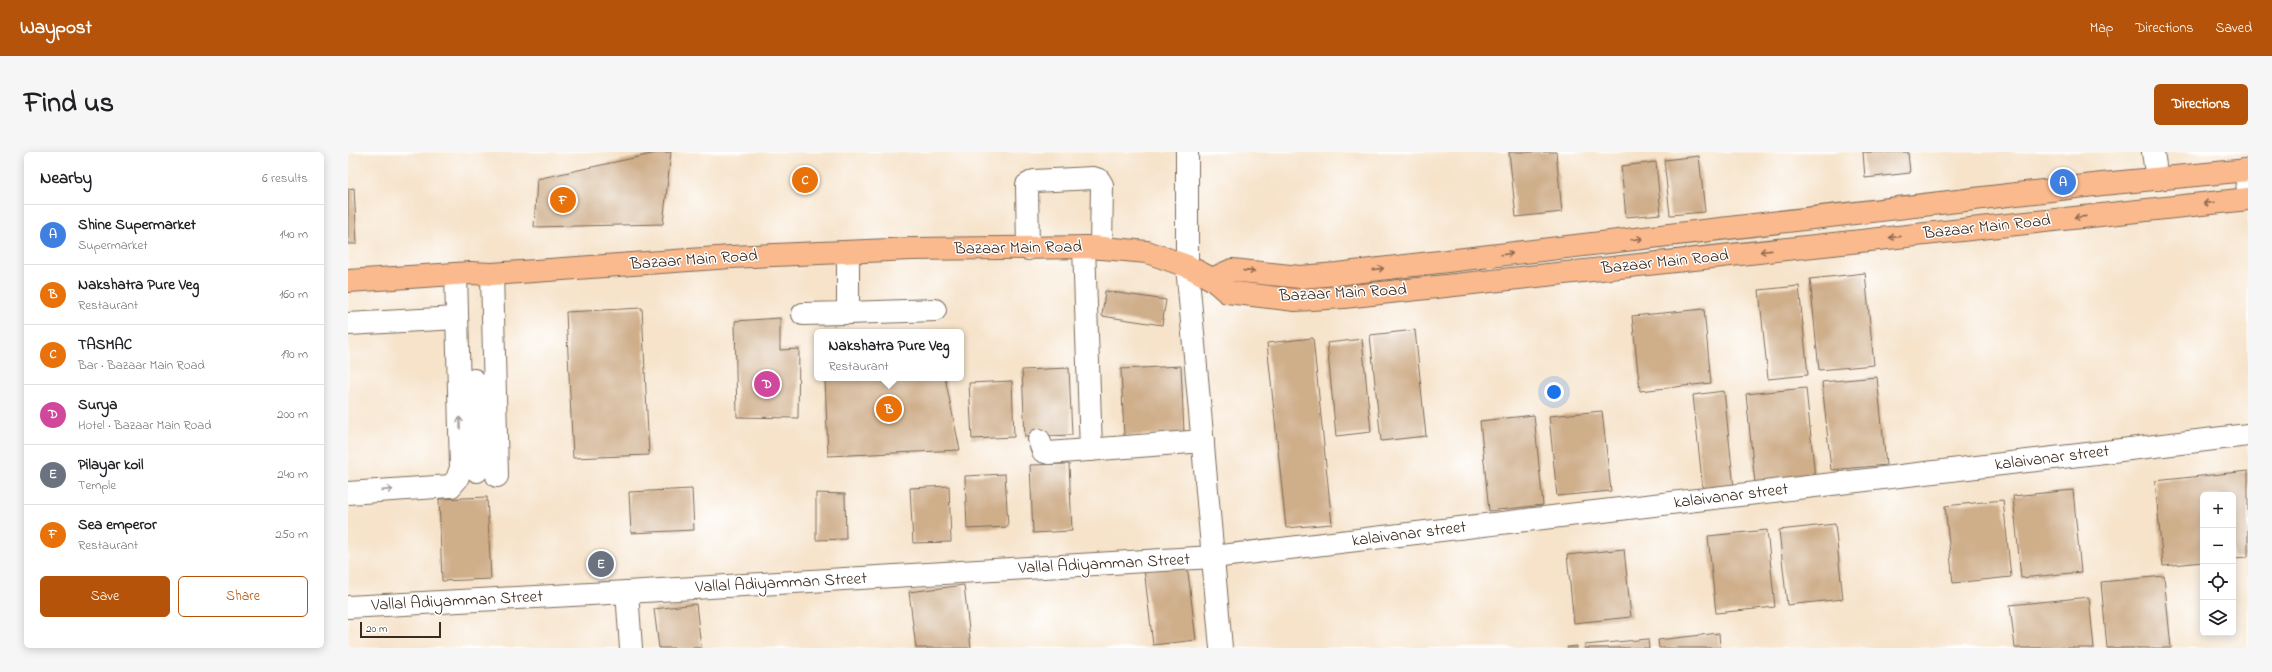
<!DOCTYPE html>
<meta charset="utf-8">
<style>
:root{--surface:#fff;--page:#f6f6f6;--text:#202124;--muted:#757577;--line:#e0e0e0;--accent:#b45309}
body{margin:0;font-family:"Indie Flower",sans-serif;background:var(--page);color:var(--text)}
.controls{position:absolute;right:12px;bottom:12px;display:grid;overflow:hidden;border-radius:6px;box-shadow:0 2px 10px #0003}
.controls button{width:36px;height:36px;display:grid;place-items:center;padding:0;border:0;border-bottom:1px solid var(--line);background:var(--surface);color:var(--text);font:20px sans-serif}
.scale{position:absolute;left:12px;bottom:10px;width:81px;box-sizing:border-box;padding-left:4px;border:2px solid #3b2a1e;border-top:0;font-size:11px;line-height:14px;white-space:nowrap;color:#3b2a1e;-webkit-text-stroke:3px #fff;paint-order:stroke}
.you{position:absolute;left:1206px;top:240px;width:14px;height:14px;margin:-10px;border:3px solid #fff;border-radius:50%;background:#1a73e8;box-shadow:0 0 0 6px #1a73e833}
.badge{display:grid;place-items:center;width:26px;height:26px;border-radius:50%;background:var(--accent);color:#fff;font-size:13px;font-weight:700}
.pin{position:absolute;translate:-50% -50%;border:2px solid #fff;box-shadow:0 1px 4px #0006}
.popup{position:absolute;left:466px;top:177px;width:150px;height:52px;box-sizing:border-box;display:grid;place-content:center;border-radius:6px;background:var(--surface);filter:drop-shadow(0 1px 3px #0005);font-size:13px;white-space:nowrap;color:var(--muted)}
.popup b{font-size:15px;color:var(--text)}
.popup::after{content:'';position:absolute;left:50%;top:100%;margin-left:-8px;border:8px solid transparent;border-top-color:var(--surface)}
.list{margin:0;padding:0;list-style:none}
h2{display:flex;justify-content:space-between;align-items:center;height:52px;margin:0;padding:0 16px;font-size:17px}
h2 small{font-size:13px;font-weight:400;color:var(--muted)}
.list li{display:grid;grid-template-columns:26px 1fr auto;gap:12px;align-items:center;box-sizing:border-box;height:60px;padding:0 16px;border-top:1px solid var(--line)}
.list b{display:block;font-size:15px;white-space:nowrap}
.list p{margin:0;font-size:13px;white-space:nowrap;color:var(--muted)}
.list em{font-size:13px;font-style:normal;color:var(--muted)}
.actions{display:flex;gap:8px;padding:12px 16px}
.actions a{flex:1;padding:9px 0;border:1px solid var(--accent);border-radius:6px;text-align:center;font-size:14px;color:var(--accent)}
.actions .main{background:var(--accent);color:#fff}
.icon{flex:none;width:22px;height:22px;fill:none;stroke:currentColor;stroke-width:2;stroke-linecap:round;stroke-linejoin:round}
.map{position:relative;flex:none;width:1900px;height:496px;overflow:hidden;border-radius:6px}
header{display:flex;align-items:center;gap:24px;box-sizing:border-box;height:56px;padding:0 20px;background:var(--accent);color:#fff}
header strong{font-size:19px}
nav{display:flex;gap:22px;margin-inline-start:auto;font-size:14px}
.intro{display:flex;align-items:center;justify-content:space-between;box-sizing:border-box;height:96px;padding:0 24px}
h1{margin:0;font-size:28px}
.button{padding:10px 18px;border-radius:6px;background:var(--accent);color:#fff;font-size:14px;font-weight:700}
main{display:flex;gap:24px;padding:0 24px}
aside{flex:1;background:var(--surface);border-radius:6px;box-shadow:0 2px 10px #0003}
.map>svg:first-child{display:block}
</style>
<header>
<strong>Waypost</strong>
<nav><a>Map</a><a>Directions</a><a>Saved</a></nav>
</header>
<div class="intro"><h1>Find us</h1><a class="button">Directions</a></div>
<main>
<aside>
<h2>Nearby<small>6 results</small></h2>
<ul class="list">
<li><span class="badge" style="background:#3f7fe0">A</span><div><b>Shine Supermarket</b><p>Supermarket</p></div><em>140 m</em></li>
<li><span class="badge" style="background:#e8710a">B</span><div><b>Nakshatra Pure Veg</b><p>Restaurant</p></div><em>160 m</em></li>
<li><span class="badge" style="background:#e8710a">C</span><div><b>TASMAC</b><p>Bar · Bazaar Main Road</p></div><em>190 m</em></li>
<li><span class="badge" style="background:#d1479c">D</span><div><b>Surya</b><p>Hotel · Bazaar Main Road</p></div><em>200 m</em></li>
<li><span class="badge" style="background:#6b7280">E</span><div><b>Pilayar koil</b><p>Temple</p></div><em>240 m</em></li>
<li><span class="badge" style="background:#e8710a">F</span><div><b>Sea emperor</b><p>Restaurant</p></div><em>250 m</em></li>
</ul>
<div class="actions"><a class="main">Save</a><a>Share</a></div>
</aside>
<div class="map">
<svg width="1900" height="496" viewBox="0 0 1900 496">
<rect width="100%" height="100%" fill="#fff"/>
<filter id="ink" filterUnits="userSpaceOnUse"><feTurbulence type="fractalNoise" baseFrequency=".025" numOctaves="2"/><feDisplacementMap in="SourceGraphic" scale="8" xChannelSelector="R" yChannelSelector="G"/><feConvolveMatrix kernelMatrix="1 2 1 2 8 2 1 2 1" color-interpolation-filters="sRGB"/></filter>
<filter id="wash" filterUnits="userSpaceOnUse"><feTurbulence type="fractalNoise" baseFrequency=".012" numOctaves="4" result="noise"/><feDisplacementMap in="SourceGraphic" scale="16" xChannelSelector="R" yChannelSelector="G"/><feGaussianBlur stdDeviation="0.9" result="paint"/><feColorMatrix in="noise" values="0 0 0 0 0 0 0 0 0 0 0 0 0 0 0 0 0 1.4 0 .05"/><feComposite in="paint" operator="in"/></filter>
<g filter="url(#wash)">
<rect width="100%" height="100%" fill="#f6e3ca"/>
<g id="blocks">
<g fill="#cfae8a">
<polygon points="313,0 323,0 315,72 186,75 189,27"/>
<polygon points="1161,0 1208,0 1214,60 1168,65"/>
<polygon points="1515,0 1560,0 1562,21 1517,26"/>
<polygon points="1351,4 1357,60 1322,63 1316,8"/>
<polygon points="1308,10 1313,62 1278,65 1273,14"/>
<polygon points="6,36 9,92 0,92 0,37"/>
<polygon points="1517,121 1526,213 1471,218 1462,127"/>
<polygon points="1451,134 1460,223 1420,227 1411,138"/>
<polygon points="757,139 818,148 814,173 754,164"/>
<polygon points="294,156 301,303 225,306 218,160"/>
<polygon points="1356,157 1363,231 1292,239 1284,164"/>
<polygon points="432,166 432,198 451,197 450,266 389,265 387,169"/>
<polygon points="1067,178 1078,284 1033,289 1022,183"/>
<polygon points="965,186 984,372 938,376 919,191"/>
<polygon points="1014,187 1023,280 988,284 979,191"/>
<polygon points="833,214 836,281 776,284 773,217"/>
<polygon points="721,216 724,283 677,285 674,218"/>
<polygon points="1529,225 1538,313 1483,318 1474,230"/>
<polygon points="477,226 597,226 612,298 480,304"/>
<polygon points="664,229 666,285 624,287 621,231"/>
<polygon points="1458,236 1467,326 1407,332 1398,242"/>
<polygon points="1376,239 1386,336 1355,339 1345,243"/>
<polygon points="1254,259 1263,339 1209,344 1201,264"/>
<polygon points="1186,263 1195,353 1141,359 1132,269"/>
<polygon points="721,312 724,379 685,381 682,313"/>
<polygon points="1900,319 1900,405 1885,406 1885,343 1855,343 1855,410 1815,414 1807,329"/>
<polygon points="657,322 660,375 619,377 617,324"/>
<polygon points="601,334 603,390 565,391 562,336"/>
<polygon points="344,337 346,378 283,381 281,340"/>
<polygon points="1725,338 1733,420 1673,426 1665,344"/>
<polygon points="468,341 497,342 498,387 468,388"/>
<polygon points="139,345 143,427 94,429 91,347"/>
<polygon points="1655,348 1663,425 1605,431 1597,354"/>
<polygon points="1487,372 1495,447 1439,453 1431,378"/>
<polygon points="1419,378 1427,455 1368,461 1360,384"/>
<polygon points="1276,397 1283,465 1226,471 1219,403"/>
<polygon points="839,412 848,488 805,493 796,417"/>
<polygon points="1816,424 1823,496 1759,496 1753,430"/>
<polygon points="616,433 623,496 568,496 561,440"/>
<polygon points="1741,445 1746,496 1667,496 1662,453"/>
<polygon points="348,452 353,496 311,496 306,457"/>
<polygon points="1371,481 1372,496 1311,496 1310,488"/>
<polygon points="1300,487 1301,496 1237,496 1237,493"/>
<polygon points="1229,494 1229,496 1219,496 1219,495"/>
</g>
</g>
</g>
<g filter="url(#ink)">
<use href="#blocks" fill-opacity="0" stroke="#7c6b5a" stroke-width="1"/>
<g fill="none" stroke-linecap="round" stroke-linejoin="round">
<defs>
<g id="minor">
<polyline points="839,0 839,114 873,496"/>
<polyline points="1805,0 1809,27"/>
<polyline points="1897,18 1900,37"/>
<polyline points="736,95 743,298"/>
<polyline points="680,97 679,33 686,29 745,26 751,28 754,33 753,96"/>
<polyline points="144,122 149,324"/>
<polyline points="500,161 587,158"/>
<polyline points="455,162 500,161 500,100"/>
<polyline points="0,172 109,166"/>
<polyline points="126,228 129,319"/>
<polyline points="691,288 695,299 701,301 855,289"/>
<polyline points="0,341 103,334 109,327 113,316 108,122"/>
<polyline points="279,440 283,496"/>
<polyline points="0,455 279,440 865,405 1900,283"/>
</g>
<g id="major">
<polyline points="864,127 884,118 952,125 989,122 1754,32 1900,18"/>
<polyline points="0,129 122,121 144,122 383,105 564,97 744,95 799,100 839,114 864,127 879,140 947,148 996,145 1900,47"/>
</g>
</defs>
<use href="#minor" stroke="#7c6b5a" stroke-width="24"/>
<use href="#major" stroke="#7c6b5a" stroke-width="24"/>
<use href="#minor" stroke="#fff" stroke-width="22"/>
<use href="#major" stroke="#fbba8d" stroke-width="22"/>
</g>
<defs><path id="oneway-shaft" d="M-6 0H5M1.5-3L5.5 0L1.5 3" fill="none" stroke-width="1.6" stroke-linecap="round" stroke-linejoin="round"/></defs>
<g stroke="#916b50">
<use href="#oneway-shaft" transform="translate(1861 51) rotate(174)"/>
<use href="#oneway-shaft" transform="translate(1732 65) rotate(174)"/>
<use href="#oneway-shaft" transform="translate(1547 85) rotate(174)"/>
<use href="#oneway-shaft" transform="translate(1289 87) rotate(-7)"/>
<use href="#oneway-shaft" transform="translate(1418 99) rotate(174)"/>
<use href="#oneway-shaft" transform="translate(1159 102) rotate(-7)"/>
<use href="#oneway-shaft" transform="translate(1030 117) rotate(-7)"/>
<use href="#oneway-shaft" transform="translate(901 119) rotate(4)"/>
</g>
<g stroke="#a79f9a">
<use href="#oneway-shaft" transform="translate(112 271) rotate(-91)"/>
<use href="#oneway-shaft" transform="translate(39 338) rotate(-4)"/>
</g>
</g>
<g text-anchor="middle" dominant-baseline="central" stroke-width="3" stroke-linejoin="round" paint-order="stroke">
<g font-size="17" fill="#3b2a1e" stroke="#fff">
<text transform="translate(1639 75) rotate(-6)">Bazaar Main Road</text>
<text transform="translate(670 96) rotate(-1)">Bazaar Main Road</text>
<text transform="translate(346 108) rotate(-4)">Bazaar Main Road</text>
<text transform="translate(1317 110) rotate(-6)">Bazaar Main Road</text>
<text transform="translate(995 141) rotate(-3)">Bazaar Main Road</text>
<text transform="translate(1704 306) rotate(-7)">kalaivanar street</text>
<text transform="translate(1383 344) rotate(-7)">kalaivanar street</text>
<text transform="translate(1061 382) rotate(-7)">kalaivanar street</text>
<text transform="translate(756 412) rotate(-3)">Vallal Adiyamman Street</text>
<text transform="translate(433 431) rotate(-3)">Vallal Adiyamman Street</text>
<text transform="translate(109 449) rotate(-3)">Vallal Adiyamman Street</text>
</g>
</g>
</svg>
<div class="controls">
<button>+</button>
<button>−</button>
<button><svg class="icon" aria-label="locate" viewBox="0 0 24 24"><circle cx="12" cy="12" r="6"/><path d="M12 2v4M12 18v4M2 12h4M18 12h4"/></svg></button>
<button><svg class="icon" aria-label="layers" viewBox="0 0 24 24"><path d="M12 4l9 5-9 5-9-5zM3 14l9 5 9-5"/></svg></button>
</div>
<div class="scale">20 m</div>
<div class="you"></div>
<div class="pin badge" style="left:1715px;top:30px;background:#3f7fe0">A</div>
<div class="pin badge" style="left:541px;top:257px;background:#e8710a">B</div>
<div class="popup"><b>Nakshatra Pure Veg</b>Restaurant</div>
<div class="pin badge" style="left:457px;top:28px;background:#e8710a">C</div>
<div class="pin badge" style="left:419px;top:232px;background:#d1479c">D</div>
<div class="pin badge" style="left:253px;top:412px;background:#6b7280">E</div>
<div class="pin badge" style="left:215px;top:48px;background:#e8710a">F</div>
</div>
</main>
